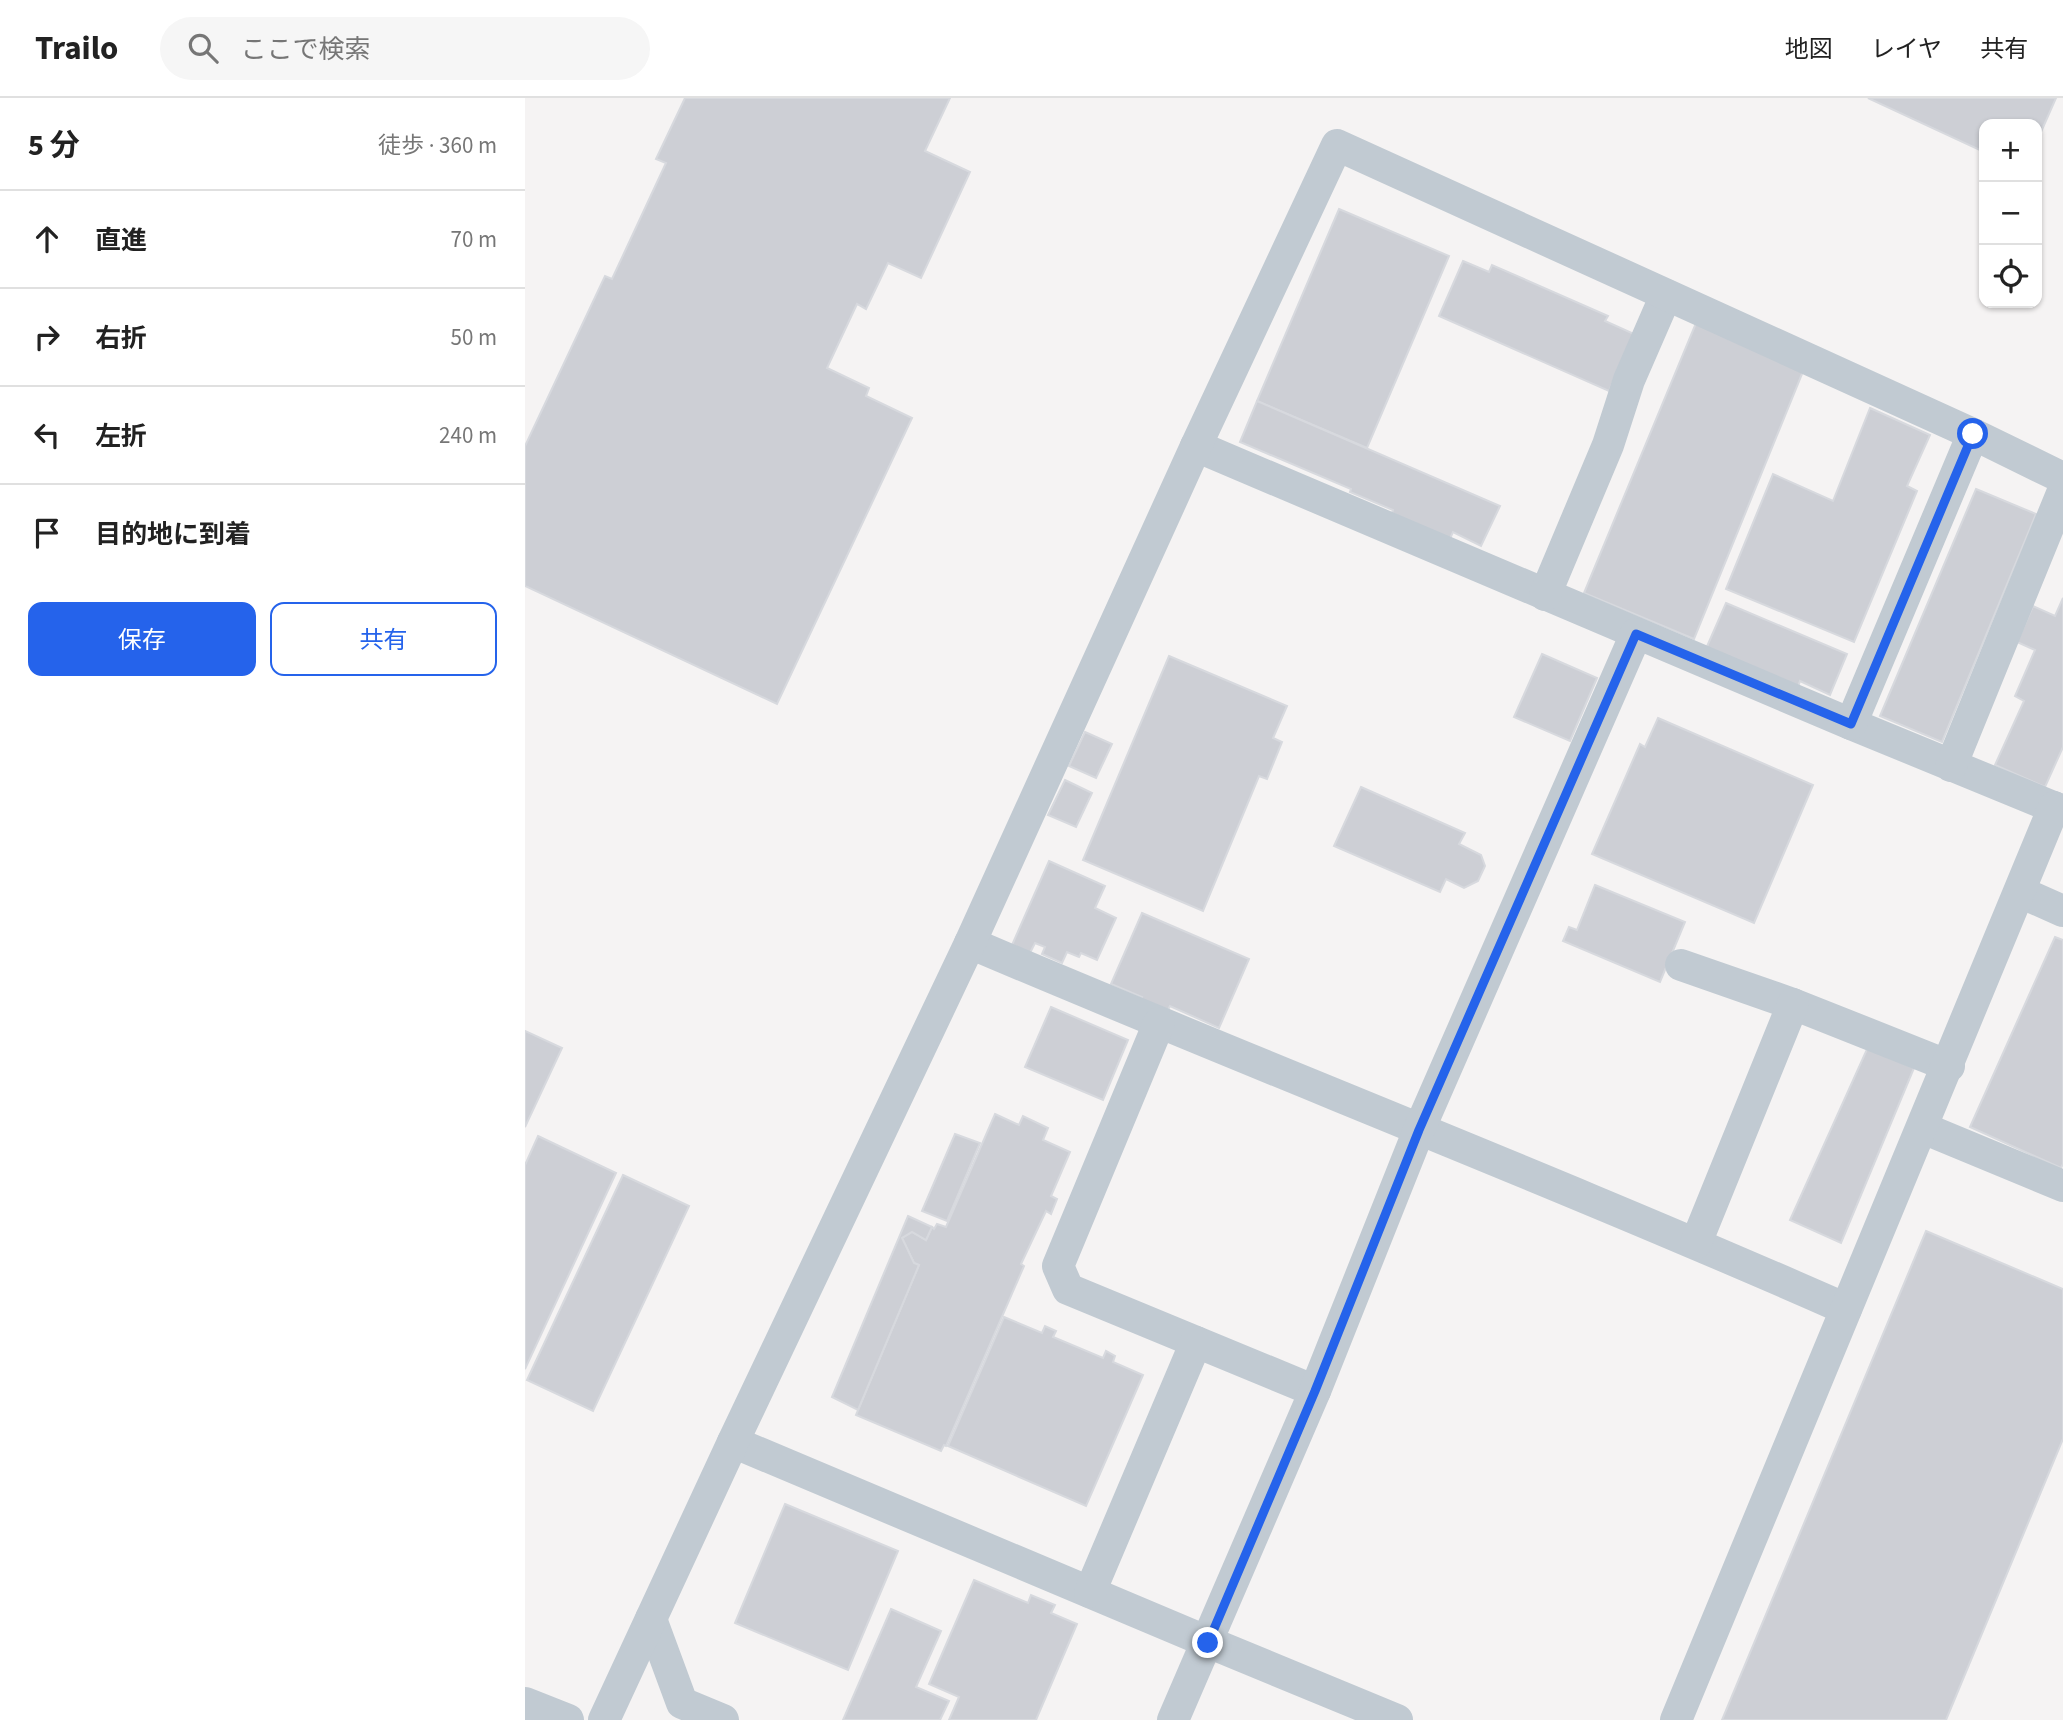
<!DOCTYPE html>
<html lang="ja">
<meta charset="utf-8">
<style>
:root{--surface:#fff;--page:#f6f6f6;--text:#222;--muted:#767676;--line:#e0e0e0;--accent:#2563eb}
body{margin:0;font-family:"Source Sans 3","Noto Sans JP",sans-serif;background:var(--page);color:var(--text)}
.controls{position:absolute;right:21px;top:21px;display:grid;overflow:hidden;border-radius:14px;box-shadow:0 2px 5px #0004}
.controls button{width:63px;height:63px;display:grid;place-items:center;padding:0;border:0;border-bottom:2px solid var(--line);background:var(--surface);color:var(--text);font:35px sans-serif}
.stop{position:absolute;width:21px;height:21px;margin:-16px;border:5px solid #2563eb;border-radius:50%;background:#fff}
.stop.end{background:#2563eb;border-color:#fff;box-shadow:0 2px 7px #0008}
.list{margin:0;padding:0;list-style:none}
h2{display:flex;justify-content:space-between;align-items:center;height:91px;margin:0;padding:0 28px;font-size:30px}
h2 small{font-size:23px;font-weight:400;color:var(--muted)}
.list li{display:grid;grid-template-columns:46px 1fr auto;gap:21px;align-items:center;box-sizing:border-box;height:98px;padding:0 28px;border-top:2px solid var(--line)}
.list b{display:block;font-size:26px;white-space:nowrap}
.list em{font-size:23px;font-style:normal;color:var(--muted)}
.actions{display:flex;gap:14px;padding:21px 28px}
.actions a{flex:1;padding:16px 0;border:2px solid var(--accent);border-radius:14px;text-align:center;font-size:24px;color:var(--accent)}
.actions .main{background:var(--accent);color:#fff}
.icon{flex:none;width:38px;height:38px;fill:none;stroke:currentColor;stroke-width:2;stroke-linecap:round;stroke-linejoin:round}
.map{position:relative;flex:none;width:1538px;height:1622px;overflow:hidden}
header{display:flex;align-items:center;gap:42px;box-sizing:border-box;height:98px;padding:0 35px;background:var(--surface);border-bottom:2px solid var(--line)}
header strong{font-size:33px}
nav{display:flex;gap:38px;margin-inline-start:auto;font-size:24px}
.search{width:490px;height:63px;background:var(--page);display:flex;align-items:center;gap:18px;box-sizing:border-box;padding:0 24px;border-radius:38px;color:var(--muted);font-size:26px}
main{display:flex}
aside{flex:1;background:var(--surface)}
.map>svg:first-child{display:block}
</style>
<header>
<strong>Trailo</strong>
<div class="search"><svg class="icon" aria-label="search" viewBox="0 0 24 24"><circle cx="10" cy="10" r="6"/><path d="M15 15l6 6"/></svg>ここで検索</div>
<nav><a>地図</a><a>レイヤ</a><a>共有</a></nav>
</header>
<main>
<aside>
<h2>5 分<small>徒歩 · 360 m</small></h2>
<ul class="list">
<li><svg class="icon" aria-label="ahead" viewBox="0 0 24 24"><path d="M12 20V5M6 11l6-6 6 6"/></svg><div><b>直進</b></div><em>70 m</em></li>
<li><svg class="icon" aria-label="right" viewBox="0 0 24 24"><path d="M7 20v-9h11M14 6l5 5-5 5"/></svg><div><b>右折</b></div><em>50 m</em></li>
<li><svg class="icon" aria-label="left" viewBox="0 0 24 24"><path d="M17 20v-9H6M10 6l-5 5 5 5"/></svg><div><b>左折</b></div><em>240 m</em></li>
<li><svg class="icon" aria-label="arrive" viewBox="0 0 24 24"><path d="M6 21V4h12l-3 4 3 4H6"/></svg><div><b>目的地に到着</b></div></li>
</ul>
<div class="actions"><a class="main">保存</a><a>共有</a></div>
</aside>
<div class="map">
<svg width="1538" height="1622" viewBox="0 0 1538 1622">
<rect width="100%" height="100%" fill="#f5f3f3"/>
<g fill="#cdcfd5" stroke="#d7d9de" stroke-width="2">
<polygon points="160,0 425,0 400,53 445,74 396,180 363,165 341,211 332,206 302,270 344,290 341,298 387,320 252,606 0,488 0,348 80,178 87,181 141,65 131,61"/>
<polygon points="1343,0 1531,0 1512,43 1512,26 1459,26 1459,54"/>
<polygon points="814,111 924,158 842,350 732,303"/>
<polygon points="938,163 964,174 967,167 1083,218 1080,223 1109,236 1084,293 914,218"/>
<polygon points="1171,225 1279,271 1169,541 1059,495"/>
<polygon points="732,303 975,408 956,448 928,434 923,445 867,415 868,412 825,394 826,391 715,344"/>
<polygon points="1345,310 1405,337 1382,388 1392,393 1329,544 1201,491 1248,376 1308,403"/>
<polygon points="1451,391 1511,416 1417,644 1355,618"/>
<polygon points="1538,500 1538,649 1520,689 1470,667 1499,603 1490,598 1510,552 1492,544 1508,508 1530,518"/>
<polygon points="1201,505 1322,556 1305,597 1275,583 1272,592 1180,553"/>
<polygon points="1017,556 1072,580 1045,643 989,619"/>
<polygon points="644,558 762,608 748,640 757,644 742,681 734,678 678,813 558,762"/>
<polygon points="1133,620 1288,687 1229,825 1067,756 1115,646 1120,649"/>
<polygon points="560,634 587,646 571,680 544,668"/>
<polygon points="540,682 567,695 551,729 523,717"/>
<polygon points="836,689 940,735 934,746 956,757 960,768 953,783 939,790 921,781 915,794 809,748"/>
<polygon points="524,763 580,788 570,810 591,820 572,862 556,855 554,859 542,854 537,865 517,856 520,849 510,845 505,855 487,847"/>
<polygon points="1070,787 1160,824 1135,884 1038,843 1044,829 1052,832"/>
<polygon points="617,815 724,861 694,930 645,908 641,916 615,904 617,899 586,886"/>
<polygon points="1530,839 1538,842 1538,1066 1536,1070 1445,1029"/>
<polygon points="526,909 603,942 578,1002 500,969"/>
<polygon points="0,933 37,950 0,1029"/>
<polygon points="1343,949 1389,970 1316,1145 1265,1122"/>
<polygon points="470,1016 494,1027 498,1018 523,1030 518,1042 545,1054 526,1098 532,1101 526,1116 521,1113 496,1166 499,1168 421,1348 419,1347 416,1353 331,1317 394,1167 389,1165 377,1140 387,1134 401,1142 407,1129 409,1131 412,1126 421,1129"/>
<polygon points="430,1036 455,1045 422,1123 397,1113"/>
<polygon points="13,1038 91,1075 0,1271 0,1067"/>
<polygon points="98,1077 164,1108 68,1313 2,1282"/>
<polygon points="383,1118 407,1129 401,1142 387,1134 377,1140 389,1165 394,1167 333,1312 307,1299"/>
<polygon points="1401,1133 1538,1191 1538,1341 1421,1622 1197,1622"/>
<polygon points="479,1219 517,1235 520,1228 531,1233 528,1239 578,1260 581,1253 590,1258 588,1264 618,1277 561,1408 423,1348"/>
<polygon points="260,1406 373,1453 323,1572 210,1525"/>
<polygon points="449,1482 503,1505 506,1497 530,1507 526,1515 552,1526 511,1622 424,1622 434,1599 404,1586"/>
<polygon points="366,1511 416,1533 391,1589 424,1603 415,1622 318,1622"/>
</g>
<g fill="none" stroke-linecap="round" stroke-linejoin="round">
<g stroke="#c1cad2" stroke-width="32">
<polyline points="671,348 1326,626 1538,713"/>
<polyline points="1020,497 1083,347 1104,282 1141,197"/>
<polyline points="1326,626 1448,336"/>
<polyline points="1426,668 1538,393"/>
<polyline points="1495,794 1538,813"/>
<path d="M445 845C736 969 1031 1083 1321 1211"/>
<polyline points="1156,867 1268,906 1424,968"/>
<polyline points="634,925 533,1168 543,1191 790,1293"/>
<polyline points="1398,1030 1538,1088"/>
<polyline points="1171,1145 1268,906"/>
<polyline points="208,1344 683,1544 872,1622"/>
<polyline points="565,1494 671,1244"/>
<polyline points="126,1521 157,1605 198,1622"/>
<polyline points="0,1605 43,1622"/>
<polyline points="79,1622 208,1344 445,845 671,348 812,47 1448,336 1538,380"/>
<polyline points="648,1622 790,1293 894,1032 1111,536"/>
<polyline points="1151,1622 1529,709"/>
</g>
</g>
<g fill="none" stroke-linecap="round" stroke-linejoin="round">
<polyline stroke="#2563eb" stroke-width="9" points="683,1545 790,1293 894,1032 1111,536 1326,626 1448,336"/>
</g>
</svg>
<div class="controls">
<button>+</button>
<button>−</button>
<button><svg class="icon" aria-label="locate" viewBox="0 0 24 24"><circle cx="12" cy="12" r="6"/><path d="M12 2v4M12 18v4M2 12h4M18 12h4"/></svg></button>
</div>
<div class="stop" style="left:1448px;top:336px"></div>
<div class="stop end" style="left:683px;top:1545px"></div>
</div>
</main>
